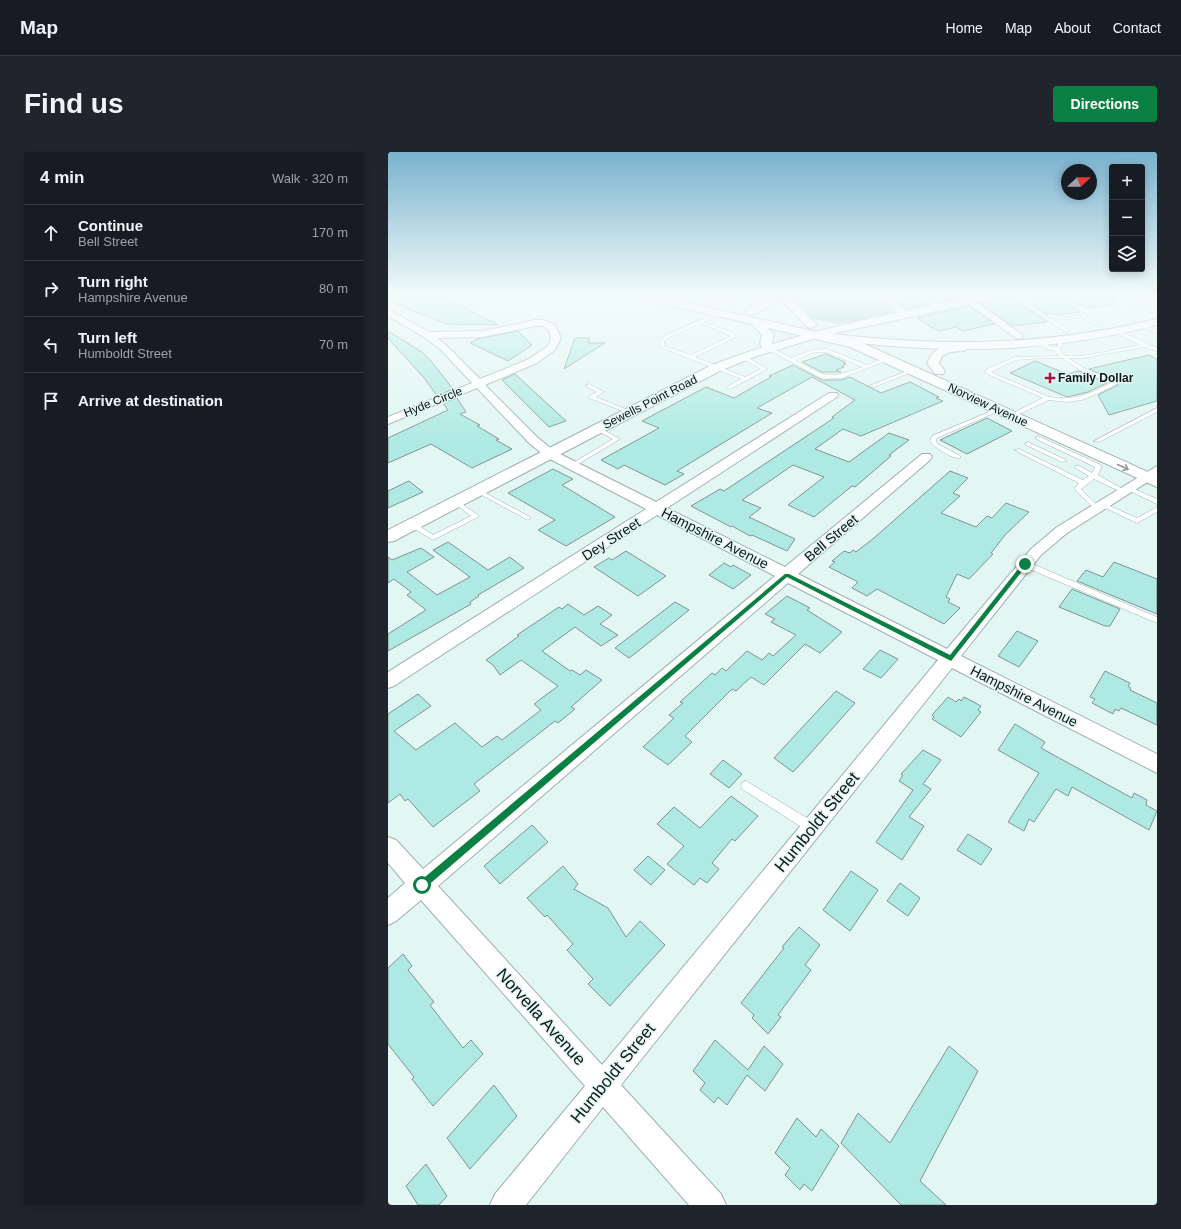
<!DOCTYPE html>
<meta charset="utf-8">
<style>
:root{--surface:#171b24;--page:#20242c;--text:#f1f3f6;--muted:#9ea1a6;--line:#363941;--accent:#0b8043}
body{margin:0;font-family:Arial,sans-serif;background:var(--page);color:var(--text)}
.controls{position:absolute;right:12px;top:12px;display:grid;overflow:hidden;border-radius:4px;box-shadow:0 2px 10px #0003}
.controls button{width:36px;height:36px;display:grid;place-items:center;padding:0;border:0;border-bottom:1px solid var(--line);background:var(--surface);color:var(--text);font:20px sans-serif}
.compass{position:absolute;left:673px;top:12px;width:36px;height:36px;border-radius:50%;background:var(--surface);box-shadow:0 2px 10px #0003;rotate:68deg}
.stop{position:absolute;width:12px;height:12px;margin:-9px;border:3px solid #0b8043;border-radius:50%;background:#fff}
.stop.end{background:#0b8043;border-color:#fff;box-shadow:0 1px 4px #0008}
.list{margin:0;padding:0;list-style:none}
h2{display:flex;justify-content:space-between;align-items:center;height:52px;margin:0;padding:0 16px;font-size:17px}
h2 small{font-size:13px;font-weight:400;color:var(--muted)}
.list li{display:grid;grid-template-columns:26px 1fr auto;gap:12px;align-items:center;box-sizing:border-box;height:56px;padding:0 16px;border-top:1px solid var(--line)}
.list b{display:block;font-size:15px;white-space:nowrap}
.list p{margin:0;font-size:13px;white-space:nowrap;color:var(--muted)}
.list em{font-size:13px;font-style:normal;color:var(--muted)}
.icon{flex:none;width:22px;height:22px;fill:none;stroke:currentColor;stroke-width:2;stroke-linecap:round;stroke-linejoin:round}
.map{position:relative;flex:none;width:769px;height:1053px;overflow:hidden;border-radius:4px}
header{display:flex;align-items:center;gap:24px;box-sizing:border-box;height:56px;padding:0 20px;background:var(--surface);border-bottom:1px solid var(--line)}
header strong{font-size:19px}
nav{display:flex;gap:22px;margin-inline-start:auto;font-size:14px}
.intro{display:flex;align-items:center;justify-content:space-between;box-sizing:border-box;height:96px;padding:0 24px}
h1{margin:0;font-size:28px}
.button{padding:10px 18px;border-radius:4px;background:var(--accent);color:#fff;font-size:14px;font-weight:700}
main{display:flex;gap:24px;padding:0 24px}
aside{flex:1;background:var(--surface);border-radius:4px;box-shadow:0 2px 10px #0003}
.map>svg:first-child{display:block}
</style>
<header>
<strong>Map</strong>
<nav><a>Home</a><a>Map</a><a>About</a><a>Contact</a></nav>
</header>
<div class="intro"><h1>Find us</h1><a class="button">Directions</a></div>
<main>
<aside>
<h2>4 min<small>Walk · 320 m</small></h2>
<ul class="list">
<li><svg class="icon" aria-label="ahead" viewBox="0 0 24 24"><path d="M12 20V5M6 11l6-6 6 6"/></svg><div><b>Continue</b><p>Bell Street</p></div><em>170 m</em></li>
<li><svg class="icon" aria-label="right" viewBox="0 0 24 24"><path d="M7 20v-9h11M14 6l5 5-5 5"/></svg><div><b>Turn right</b><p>Hampshire Avenue</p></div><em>80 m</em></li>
<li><svg class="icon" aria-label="left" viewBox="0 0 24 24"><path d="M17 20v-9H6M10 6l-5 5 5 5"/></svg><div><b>Turn left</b><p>Humboldt Street</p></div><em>70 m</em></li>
<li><svg class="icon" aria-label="arrive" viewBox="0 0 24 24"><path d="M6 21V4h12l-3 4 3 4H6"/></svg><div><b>Arrive at destination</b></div></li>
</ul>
</aside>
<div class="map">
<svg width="769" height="1053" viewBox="0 0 769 1053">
<rect width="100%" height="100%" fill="#e2f6f3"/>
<polygon fill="#a2d1cb" points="403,143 479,143 488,151 496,150 507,161 470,169 448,172 425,167"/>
<g fill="#aeeae3" stroke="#829492">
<polygon points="0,143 52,143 110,173 59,172 0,149"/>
<polygon points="540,143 567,143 570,146 549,151"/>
<polygon points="616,143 620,143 659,170 625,174 592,151 610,147"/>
<polygon points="647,143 657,143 671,147 692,160 669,163 661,161 659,162 646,154 648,151 643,147"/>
<polygon points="676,143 726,143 727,152 699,156"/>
<polygon points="531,144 541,152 519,157 510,150 514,149 512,147"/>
<polygon points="581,154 606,172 575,179 568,175 552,179 546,177 529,166"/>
<polygon points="0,179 34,200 43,209 65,237 49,244 37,227 0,186"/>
<polygon points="130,179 144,193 120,209 82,191 89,187"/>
<polygon points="187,186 202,186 200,191 217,191 176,217"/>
<polygon points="438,202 457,210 455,211 458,212 454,214 456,215 448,218 453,220 434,220 414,210"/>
<polygon points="761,203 769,207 769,249 721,263 710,243 730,233 730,231 728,228 701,217"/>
<polygon points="647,209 679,222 691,219 719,231 700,240 679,245 622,221"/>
<polygon points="405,213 434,228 454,228 462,225 493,241 522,230 551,245 548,246 555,249 473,284 455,277 427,297 461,310 501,281 521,288 501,303 503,304 467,335 464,334 426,365 400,353 436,325 405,313 354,348 373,356 361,365 407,387 399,399 364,383 362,384 344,374 343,375 303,354 332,337 336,339 446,266 444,265 467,248 424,225 369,256 384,261 289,319 296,322 277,333 236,313 230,317 213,308 271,276 254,269 318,235 346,246 383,225 381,224"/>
<polygon points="127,222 178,269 161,275 114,228"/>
<polygon points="69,246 78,260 72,262 92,273 89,274 111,287 108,288 124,297 84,316 43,292 0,311 0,286 60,258 55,251"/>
<polygon points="599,266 624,279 579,302 552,288"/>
<polygon points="165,317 185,327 174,333 227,365 178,394 150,378 167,368 120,341"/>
<polygon points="562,319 580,326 565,341 572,344 553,361 588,375 599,364 604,366 618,351 641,360 617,383 603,401 605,402 581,427 569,422 558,445 562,447 560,450 572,456 556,472 489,437 479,444 464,436 470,430 441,415 447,410 444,409 456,399 462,401 465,398 468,400 486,386"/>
<polygon points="21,329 35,340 0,356 0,339"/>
<polygon points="60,390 100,418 122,405 136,416 90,443 91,444 82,450 83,452 0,499 0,482 38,458 19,443 23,440 6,427 0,431 0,405 4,408 33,396 46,405 19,420 49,443 82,425 45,398"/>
<polygon points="238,399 278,424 250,444 206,415 221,406 224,408"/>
<polygon points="726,410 769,427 769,462 689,429 698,418 715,425"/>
<polygon points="336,411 343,415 345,413 363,423 345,437 321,423"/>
<polygon points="684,437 732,457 722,474 717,474 671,455"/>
<polygon points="399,444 422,456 419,458 454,480 432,501 417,492 376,533 363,525 348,539 344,537 297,584 304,590 280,613 255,595 286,566 281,563 295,551 292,550 324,521 327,523 334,516 338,519 359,499 374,508 381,501 385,504 408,483 383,470 387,467 377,462"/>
<polygon points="287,450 301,458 249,500 241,506 227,496"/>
<polygon points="180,452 196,463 210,454 224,463 212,472 230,483 213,494 187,475 154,499 182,519 184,518 192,523 198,518 214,528 183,555 187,557 170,571 167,569 86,632 92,639 45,675 20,647 17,649 12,642 0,651 0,562 30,542 43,554 6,579 28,598 67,571 94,595 109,584 114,588 153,558 146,552 170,534 133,508 112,523 105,513 98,508 131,484 129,483 171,455 174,457"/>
<polygon points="629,479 650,489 631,515 610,504"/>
<polygon points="492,498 510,507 493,526 475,517"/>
<polygon points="717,519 742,531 740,534 743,536 742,538 769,551 769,573 733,556 731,559 727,557 725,562 704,551 707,547 702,545"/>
<polygon points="448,539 467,551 420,604 405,620 386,606"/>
<polygon points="560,545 568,550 571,547 573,549 576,545 593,554 590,558 593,560 573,585 544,567 546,565 544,563"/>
<polygon points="627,572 657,590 653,596 744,646 746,641 759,648 758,653 769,659 761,678 684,635 680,644 668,637 646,670 641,667 636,679 620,670 651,621 610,598"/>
<polygon points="535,598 553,608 535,632 543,637 521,665 536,674 514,708 488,690 525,638 511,629 515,623 513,622"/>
<polygon points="335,608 354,622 341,636 322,622"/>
<polygon points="343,644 370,664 347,689 344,687 324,711 331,717 319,731 312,726 306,733 279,712 296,694 269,672 286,655 312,676"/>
<polygon points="144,673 160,690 112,732 96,714"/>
<polygon points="580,682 604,697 593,713 569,698"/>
<polygon points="260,704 277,718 263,733 246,718"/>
<polygon points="175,714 190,732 186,737 220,756 238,785 252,769 277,793 222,854 200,832 205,827 179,798 185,792 159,763 157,765 139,746"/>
<polygon points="463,719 490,738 462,779 435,758"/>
<polygon points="512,731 532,746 520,764 499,749"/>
<polygon points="411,775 432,793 417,813 423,818 390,863 393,865 380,882 364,866 366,863 353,851 396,796 394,795"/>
<polygon points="15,802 24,814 20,818 46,850 42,853 75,896 83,888 95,902 45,954 24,927 26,925 0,892 0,816"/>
<polygon points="327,888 360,918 376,894 395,912 377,939 359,923 339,953 330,945 326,951 312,938 317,931 305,919"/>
<polygon points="561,894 590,919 532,1029 558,1053 513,1053 453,991 470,961 502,991"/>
<polygon points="106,933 129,964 82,1017 59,986"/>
<polygon points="409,966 428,985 433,977 451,994 424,1039 416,1032 412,1038 397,1023 402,1016 387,1001"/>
<polygon points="38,1012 59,1044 51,1053 30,1053 18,1034"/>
</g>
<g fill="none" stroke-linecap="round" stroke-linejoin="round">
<defs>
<g id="service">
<polygon points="296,143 301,143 297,146 295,145"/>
<polygon points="324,143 329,143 319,150 315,150 315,148"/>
<polygon points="349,143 354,143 336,154 332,153"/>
<polygon points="532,143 537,143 554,156 550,157"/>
<polygon points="621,143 626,143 682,179 678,180"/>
<polygon points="640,143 646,143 640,147 646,151 646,153 642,153 636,148 636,145"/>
<polygon points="658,143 674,144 701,159 698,165 714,173 710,174 694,166 671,167 659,164 661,162 671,165 694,164 696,160 672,146"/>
<polygon points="769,143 769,145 752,151 766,158 766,160 762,160 746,151"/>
<path d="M328 161 332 162 316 170 346 181 348 185 307 205 357 225 373 217 353 206V204H357L380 217 342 237 339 235 340 234 353 227 272 195V189L276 184ZM313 171 343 184 303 203 276 194V189L280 186Z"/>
<polygon points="752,173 769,178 769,181 752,175"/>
<path d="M728 179C733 179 762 193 769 196V199L756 195 695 206H680L696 216 727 229 729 232 711 241 694 248 679 250 661 248 625 265H621V263L655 246 601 223 597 220 599 217 627 205 671 204 666 198H662L651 193V191H653L665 195H669L671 189H675L673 196 671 197 677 204H695L752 193 728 181ZM656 206H674L692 218 723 231C701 242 687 249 661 245L603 220 628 208Z"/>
<path d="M379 195H383L403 206 424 198 439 197 479 213 498 206 503 207 454 226 435 227 379 197ZM427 200H438L474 215C439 228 439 225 407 208Z"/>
<polygon points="524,217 529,218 486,235 481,234"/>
<polygon points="201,232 216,240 208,245 245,260 240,261 201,246 201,244 209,240 199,235 198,234"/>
<polygon points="769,256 769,260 711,290 706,289"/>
<path d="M608 257 613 258 549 286 548 289 550 292 572 304V306C564 307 547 296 542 289L544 284Z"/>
<polygon points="208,276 212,276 232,287 187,314 183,314 183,312 225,287 208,278"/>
<polygon points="650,284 713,313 714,314 710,323 740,340 737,342 735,341 706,327 693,337 712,356 709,358 707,357 686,337 691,331 626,298 631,297 695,328 701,324 687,316 687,314 691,314 704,321 707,315 648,287 648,285"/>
<polygon points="640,290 678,308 679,309 674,310 638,293 637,292"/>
<polygon points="742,335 769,347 769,352 740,338 740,336"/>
<polygon points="90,337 142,365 143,366 140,368 138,367 88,340 88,338"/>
<polygon points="68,348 90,363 90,365 45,388 20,373 24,371 27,371 45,383 83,364 66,351 66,349"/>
<polygon points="715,351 749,366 769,355 769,360 749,371 713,354 712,353"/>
<polygon points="634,410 640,410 769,465 769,471 634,414"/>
<polygon points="358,629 429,672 430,676 429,680 425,681 421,680 354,637 353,634 354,631"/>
</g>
<g id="minor">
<polygon points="490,143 499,143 522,163 521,165 515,165"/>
<polygon points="568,143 578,143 636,184 631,187 628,186"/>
<path d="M0 157 41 180 95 179 147 168H156L167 173 173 186 167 198 149 211 97 233 149 285 166 299 268 350 441 241H449L450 243 449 245 279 356 397 415 534 302H542L544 305 542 308 410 422 559 497 643 397 669 375 769 314V324L679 381 653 403 573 504 769 602V621L564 516 233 933 333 1042 338 1053H301L215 955 138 1053H102L107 1042 197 934 33 748 8 769 0 773V746L17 731 0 711V685L8 688 35 717 387 424 269 363 6 534 0 536V520L258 357 158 305 141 291 89 236 0 272V265L84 231 52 197 36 185 0 164ZM147 174H154L160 177 163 186 160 194 141 207 92 227 58 193 49 186 95 185ZM400 431 550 508 214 913 50 734Z"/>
</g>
<path id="tertiary" d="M380 143H400L429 173 423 176 419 175 390 144C384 152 369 165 359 162L358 160 359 158Z"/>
<path id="secondary" d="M594 143H615L610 146 444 182C560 195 656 194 769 167V173C655 202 559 202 443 188L439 187 437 185 438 183 435 184 366 205 332 219 6 389 0 390V378L324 213C411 179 502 162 594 143Z"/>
<g id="primary">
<polygon points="244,143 264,143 470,189 769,324 769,335 462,195 380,176 386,182 384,192 387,196 381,200 377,199 372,192 374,183 364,172 249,146"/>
<path d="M572 192 576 193 578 196 576 199 562 200 554 204 551 211 557 219 555 222H547L539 211C546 195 555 194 572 192Z"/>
</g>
</defs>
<use href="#service" stroke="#9eb1af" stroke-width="1"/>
<use href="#minor" stroke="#9eb1af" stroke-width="2"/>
<use href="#tertiary" stroke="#9eb1af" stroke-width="2"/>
<use href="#secondary" stroke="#9eb1af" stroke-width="2"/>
<use href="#primary" stroke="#9eb1af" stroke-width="2"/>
<use href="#service" fill="#fff" fill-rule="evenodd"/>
<use href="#minor" fill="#fff" fill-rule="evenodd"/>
<use href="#tertiary" fill="#fff" fill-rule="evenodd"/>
<use href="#secondary" fill="#fff" fill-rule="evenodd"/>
<use href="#primary" fill="#fff" fill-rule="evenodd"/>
</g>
<defs><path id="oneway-shaft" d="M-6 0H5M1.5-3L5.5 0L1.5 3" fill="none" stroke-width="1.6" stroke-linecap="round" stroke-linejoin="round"/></defs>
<use stroke="#939796" href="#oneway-shaft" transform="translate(735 315) rotate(24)"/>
<linearGradient id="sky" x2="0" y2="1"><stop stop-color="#7ab2ce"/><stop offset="0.49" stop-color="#f2fbfa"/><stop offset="1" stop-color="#f2fbfa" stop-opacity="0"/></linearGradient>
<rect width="769" height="291" fill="url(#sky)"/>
<polygon fill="#0b8043" points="635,411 640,412 563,509 399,425 37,736 31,736 31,730 397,422 401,422 562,503"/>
<path fill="#ab1538" stroke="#e2f6f3" stroke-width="1.5" d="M660 220h4v4h4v4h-4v4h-4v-4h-4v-4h4z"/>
<g text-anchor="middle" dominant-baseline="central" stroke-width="3" stroke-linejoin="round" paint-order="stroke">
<g font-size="12" font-weight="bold" fill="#101716" stroke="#e2f6f3" text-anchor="start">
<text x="670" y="226">Family Dollar</text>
</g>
<g font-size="12" fill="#101716" stroke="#e2f6f3">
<text transform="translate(45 250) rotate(-22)">Hyde Circle</text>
<text transform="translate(262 250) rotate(-27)">Sewells Point Road</text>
<text transform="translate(600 253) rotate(25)">Norview Avenue</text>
</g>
<g font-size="14" fill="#101716" stroke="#e2f6f3">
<text transform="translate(327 386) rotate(27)">Hampshire Avenue</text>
<text transform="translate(443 386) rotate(-40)">Bell Street</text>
<text transform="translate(223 387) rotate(-33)">Dey Street</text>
<text transform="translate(636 544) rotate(27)">Hampshire Avenue</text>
</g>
<g font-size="17" fill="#101716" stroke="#e2f6f3">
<text transform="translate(429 670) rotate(-51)">Humboldt Street</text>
<text transform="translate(153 865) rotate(48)">Norvella Avenue</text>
<text transform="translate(225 921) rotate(-51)">Humboldt Street</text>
</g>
</g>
</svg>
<div class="controls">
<button>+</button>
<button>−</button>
<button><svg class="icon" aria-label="layers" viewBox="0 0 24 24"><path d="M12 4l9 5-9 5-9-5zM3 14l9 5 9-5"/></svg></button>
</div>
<svg class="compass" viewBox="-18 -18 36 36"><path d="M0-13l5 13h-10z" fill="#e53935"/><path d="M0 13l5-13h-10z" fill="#9ea1a6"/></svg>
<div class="stop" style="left:34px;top:733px"></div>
<div class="stop end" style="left:637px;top:412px"></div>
</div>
</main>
